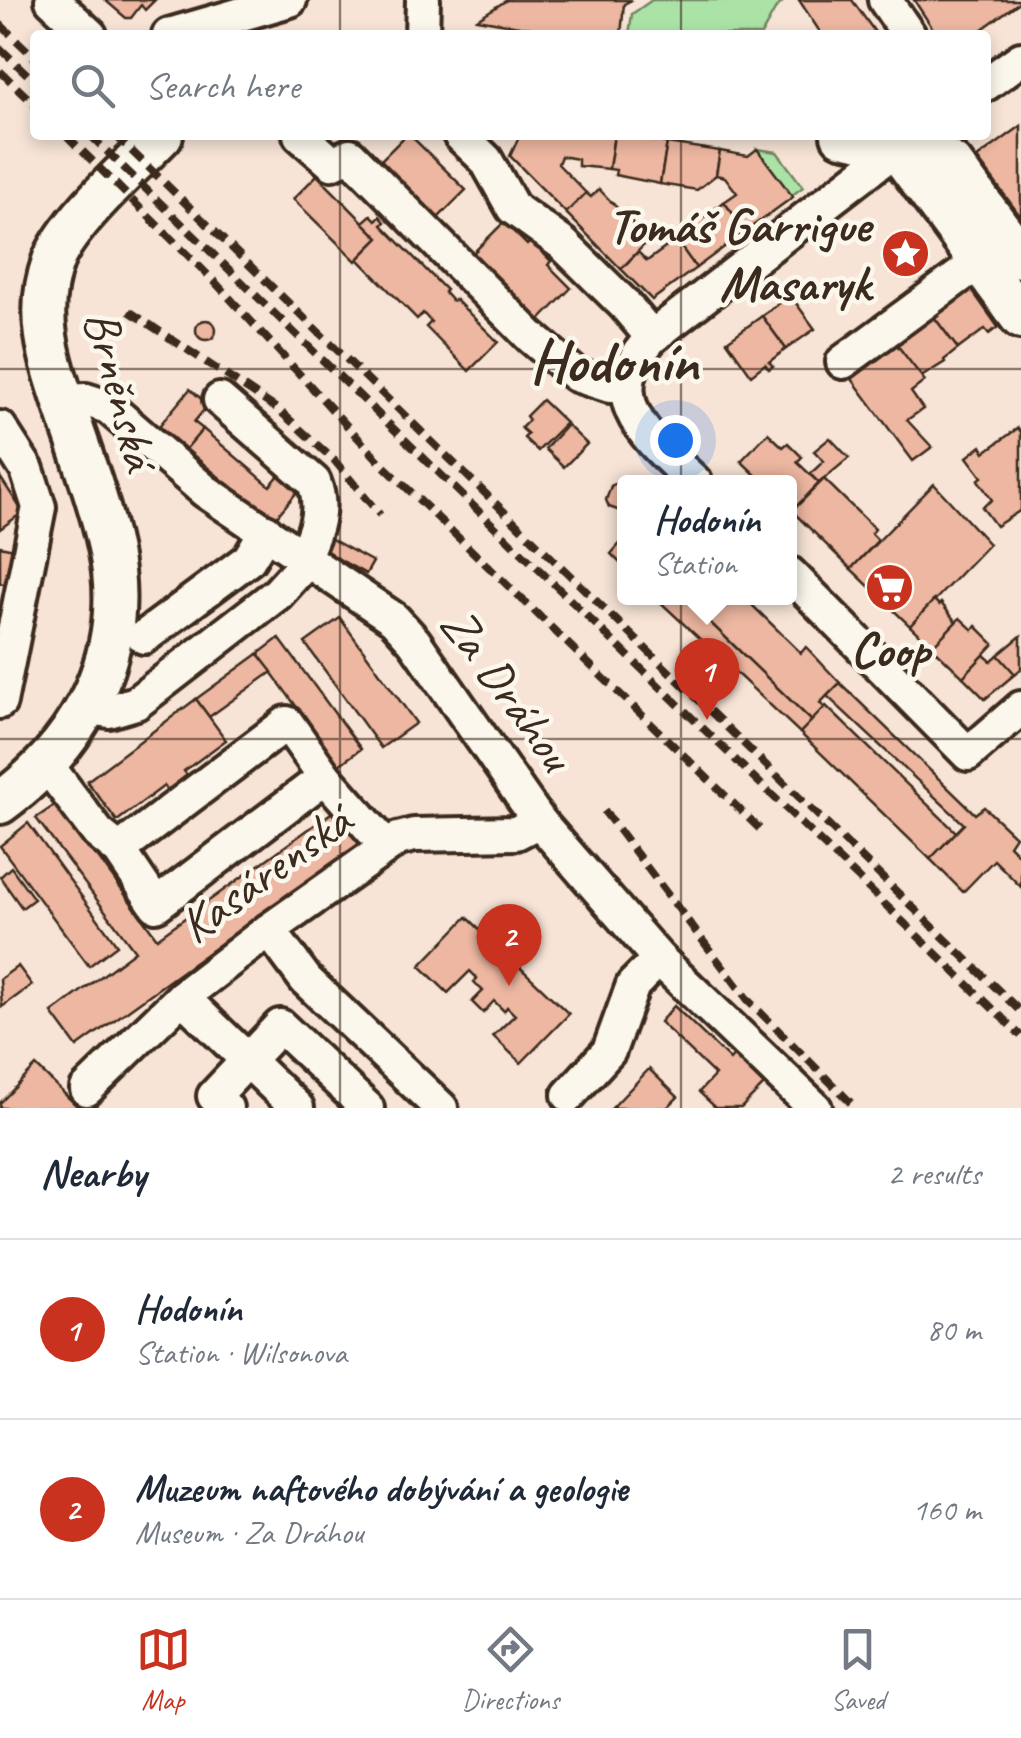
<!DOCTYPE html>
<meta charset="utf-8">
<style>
:root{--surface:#fff;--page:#f6f6f7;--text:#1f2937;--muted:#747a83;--line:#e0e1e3;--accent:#c8321e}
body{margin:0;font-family:Caveat,sans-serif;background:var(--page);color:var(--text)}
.you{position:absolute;left:675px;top:440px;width:35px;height:35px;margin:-25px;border:8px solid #fff;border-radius:50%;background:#1a73e8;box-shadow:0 0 0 15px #1a73e833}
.badge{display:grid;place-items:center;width:65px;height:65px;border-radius:50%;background:var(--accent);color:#fff;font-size:32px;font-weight:700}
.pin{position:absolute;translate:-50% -82px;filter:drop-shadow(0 2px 5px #0008)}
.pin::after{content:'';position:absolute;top:52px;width:35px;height:30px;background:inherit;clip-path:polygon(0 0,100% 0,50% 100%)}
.popup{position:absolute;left:617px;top:475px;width:180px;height:130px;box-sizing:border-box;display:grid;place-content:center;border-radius:10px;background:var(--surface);filter:drop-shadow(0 2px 8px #0005);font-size:32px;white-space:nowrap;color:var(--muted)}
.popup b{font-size:38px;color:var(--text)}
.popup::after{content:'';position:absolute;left:50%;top:100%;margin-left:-20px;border:20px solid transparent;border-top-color:var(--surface)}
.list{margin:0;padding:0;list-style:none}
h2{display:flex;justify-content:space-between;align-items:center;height:130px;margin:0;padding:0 40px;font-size:42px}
h2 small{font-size:32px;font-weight:400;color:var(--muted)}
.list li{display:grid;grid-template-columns:65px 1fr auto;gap:30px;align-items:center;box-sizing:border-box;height:180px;padding:0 40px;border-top:2px solid var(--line)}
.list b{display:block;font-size:38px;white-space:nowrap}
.list p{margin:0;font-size:32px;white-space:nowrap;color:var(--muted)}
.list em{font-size:32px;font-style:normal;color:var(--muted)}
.icon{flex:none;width:55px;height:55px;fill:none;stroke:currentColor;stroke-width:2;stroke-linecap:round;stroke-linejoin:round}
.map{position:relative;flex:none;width:1021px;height:1108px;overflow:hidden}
.search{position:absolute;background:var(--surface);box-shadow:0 5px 15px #0003;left:30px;right:30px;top:30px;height:110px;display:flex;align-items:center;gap:25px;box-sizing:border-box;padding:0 35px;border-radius:10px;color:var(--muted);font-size:38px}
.sheet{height:490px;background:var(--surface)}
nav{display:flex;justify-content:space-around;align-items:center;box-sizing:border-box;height:140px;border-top:2px solid var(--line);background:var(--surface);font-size:28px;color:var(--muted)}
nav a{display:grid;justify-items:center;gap:5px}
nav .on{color:var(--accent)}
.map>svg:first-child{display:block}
</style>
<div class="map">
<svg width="1021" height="1108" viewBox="0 0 1021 1108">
<rect width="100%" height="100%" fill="#f7e4d6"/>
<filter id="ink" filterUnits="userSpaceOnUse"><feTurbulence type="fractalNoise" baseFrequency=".01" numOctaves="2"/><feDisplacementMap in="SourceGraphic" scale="20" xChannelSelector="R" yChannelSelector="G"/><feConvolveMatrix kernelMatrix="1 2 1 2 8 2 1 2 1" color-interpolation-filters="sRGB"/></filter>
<g filter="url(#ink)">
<g fill="#abe3a7" stroke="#738662" stroke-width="2.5">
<polygon points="652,0 785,0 776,8 761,35 629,35 632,14"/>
<polygon points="757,149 777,152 803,187 791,196"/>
</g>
<g fill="#edb7a1" stroke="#3b2a1e" stroke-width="2.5">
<polygon points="105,0 155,0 145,10 141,5 131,18 126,18"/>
<polygon points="507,0 632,0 624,4 621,35 572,35 477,19"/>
<polygon points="799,0 852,0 877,35 822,35"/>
<polygon points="914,0 1021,0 1021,1 974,35 937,35"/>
<polygon points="1021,126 1021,217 977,158"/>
<polygon points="406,135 410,135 466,190 437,219 379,162"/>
<polygon points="520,135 614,135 609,169 578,166 578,159 561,156 558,164 586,193 566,213 510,156"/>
<polygon points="614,135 667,143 660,184 615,175 616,170 609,169"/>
<polygon points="667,143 720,151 716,175 697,190 660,184"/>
<polygon points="757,149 793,197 746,231 724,202 737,193 725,177 716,175 720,151 748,156"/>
<polygon points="317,175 379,238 356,261 293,199"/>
<polygon points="599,189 622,213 626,209 635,217 631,222 646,237 641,243 644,245 621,269 566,213 586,193 591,197"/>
<polygon points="724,202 746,231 696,268 677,242 681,240 678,236"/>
<polygon points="371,215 376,220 380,216 385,222 382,225 446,290 444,292 452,301 455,299 498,342 469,371 426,327 431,322 423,313 417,319 358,259 379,238 363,222"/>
<polygon points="504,222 527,245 531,241 551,261 548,265 571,288 540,320 472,254"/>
<polygon points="676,240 696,268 652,300 621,269 638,252 647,261"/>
<polygon points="971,289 998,327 989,334 985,329 958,349 934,317"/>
<polygon points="790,295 815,329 786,349 762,316"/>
<polygon points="762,316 786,349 769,362 773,366 769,369 765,364 751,375 727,341"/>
<polygon points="934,317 958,349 944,360 945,362 921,377 897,345"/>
<circle cx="206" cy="330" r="10"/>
<polygon points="897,345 925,381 911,392 923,409 907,420 932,447 913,461 852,379"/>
<polygon points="190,389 208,405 194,422 203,429 186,449 159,426"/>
<polygon points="542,400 566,423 538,451 524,438 528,434 521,428 529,420 526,416"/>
<polygon points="567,425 587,444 564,467 545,449"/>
<polygon points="1018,428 1021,432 1021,510 996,526 982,507 992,500 978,480 982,477 967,457 981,446 985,452"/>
<polygon points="203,429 270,486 284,469 303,485 272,522 186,449"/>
<polygon points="768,433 783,447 788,443 802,457 797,462 819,483 792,511 790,482 763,482 741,461"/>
<polygon points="830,438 849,458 819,483 810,474 824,461 814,451"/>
<polygon points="0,477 23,512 0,529"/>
<polygon points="824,479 875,529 871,533 878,540 851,569 792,511"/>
<polygon points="619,482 624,483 623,512 609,507 606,500 611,486"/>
<polygon points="934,484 989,544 910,626 886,603 889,600 878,588 874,591 851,569"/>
<polygon points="324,535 373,562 366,574 317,547"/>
<polygon points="624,539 624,567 611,554"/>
<polygon points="0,546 14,549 7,585 0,583"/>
<polygon points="656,598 685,598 812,721 800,733"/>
<polygon points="685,598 755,598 751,604 801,653 806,647 840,683 820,703 825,708 812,721"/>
<polygon points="934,600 939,605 941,603 956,622 932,647 910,626"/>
<polygon points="340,618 416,723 381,748 305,643"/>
<polygon points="960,618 973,630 976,626 994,644 963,677 932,647"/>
<polygon points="1021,636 1021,669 1015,674 998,655"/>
<polygon points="279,638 361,749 339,765 258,654"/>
<polygon points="258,654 272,672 209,717 196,699"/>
<polygon points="984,655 991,661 998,655 1015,674 985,699 963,677"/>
<polygon points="840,683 975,814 984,807 1015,836 1009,845 1021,857 1021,887 994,860 963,892 930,859 964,824 827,696"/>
<polygon points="196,699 226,740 184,771 191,780 185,784 182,780 168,791 164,786 117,821 87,781"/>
<polygon points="826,706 956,832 930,859 800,733"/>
<polygon points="58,803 157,938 334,811 359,844 77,1047 52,1013 135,951 36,818"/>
<polygon points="28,823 117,945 89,966 0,846"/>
<polygon points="11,867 34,899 22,908 0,877"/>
<polygon points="467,917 569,1014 521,1063 493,1036 515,1015 507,1007 504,1011 494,1001 483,1013 472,1002 483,991 474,982 477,978 470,971 448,993 420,966"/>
<polygon points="18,966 32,985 2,1007 0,979"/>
<polygon points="674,1006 730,1060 734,1055 764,1085 741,1108 716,1108 699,1092 715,1075 660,1022"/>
<polygon points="36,1066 79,1108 0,1108 0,1103"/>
<polygon points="649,1069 678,1097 667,1108 612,1108"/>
</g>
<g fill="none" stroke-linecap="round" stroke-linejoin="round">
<defs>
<g id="minor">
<polyline points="52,0 90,35"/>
<polyline points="885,0 909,35"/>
<polyline points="169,35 290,0"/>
<polyline points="422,35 423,0"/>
<polyline points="986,84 1021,59"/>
<polyline points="300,135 332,163 350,155 531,337 576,375 610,386 626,386"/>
<polyline points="460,135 486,160 513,208 563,244 625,305 652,337"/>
<polyline points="843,362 979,262"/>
<path d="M220 400 314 482C324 508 316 531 304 555"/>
<polyline points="63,401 86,400 108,407 205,491 394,619 414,641 539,821 659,959 815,1108"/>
<polyline points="0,428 27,470 39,507 0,702"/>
<path d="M695 482C649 439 595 399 652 337L910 138"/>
<polyline points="790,574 968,754 1021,708"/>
<polyline points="144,637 249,559 266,531"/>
<polyline points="88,708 109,711 136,703 277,594 309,559"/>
<polyline points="46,764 98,833 119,850 156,905 325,777"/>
<polyline points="119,850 287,723 325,777 386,846"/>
<polyline points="269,930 306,980 441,1108"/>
<polyline points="182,997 297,1108"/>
<polyline points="87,1089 182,997 269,930 398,839 414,835 516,833 539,821"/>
<polyline points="569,1095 609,1051 633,985 659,959"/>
<polyline points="226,1108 214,1096 280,1026 367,1108"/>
</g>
<g id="major">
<polyline points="842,135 937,155 952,164 1021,257"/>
<polyline points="896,148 1021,318"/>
<path d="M0 803C84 742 131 651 109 547 99 500 81 454 66 409 49 358 34 314 53 261 68 222 132 166 162 135"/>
</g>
</defs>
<use href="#minor" stroke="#3b2a1e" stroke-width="40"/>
<use href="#major" stroke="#3b2a1e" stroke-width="48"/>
<use href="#minor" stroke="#fbf7ec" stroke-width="32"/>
<use href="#major" stroke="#fbf7ec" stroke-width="40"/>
<g stroke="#3b2a1e" stroke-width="8" stroke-dasharray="15 8" stroke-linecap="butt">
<polyline points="0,24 35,58"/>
<polyline points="0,48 35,82"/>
<polyline points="0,71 35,105"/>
<polyline points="66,135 214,281 383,465 764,833"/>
<polyline points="90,135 1021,1036"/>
<polyline points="115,135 1021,1012"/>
<polyline points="129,311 280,411 334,460 380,515"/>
<polyline points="604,811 748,1000 856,1108"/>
</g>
</g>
</g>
<path fill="none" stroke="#3b2a1e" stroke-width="2.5" stroke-opacity="0.55" d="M340 0V35M681 0V35M340 135V1108M681 135V1108M0 369H1021M0 739H1021"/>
<defs>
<symbol id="sight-disc" viewBox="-11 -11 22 22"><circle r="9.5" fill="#c8321e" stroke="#fbf7ec"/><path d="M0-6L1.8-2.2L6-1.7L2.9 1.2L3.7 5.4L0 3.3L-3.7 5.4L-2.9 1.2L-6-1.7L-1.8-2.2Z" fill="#fff"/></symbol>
<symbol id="supermarket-disc" viewBox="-11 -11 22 22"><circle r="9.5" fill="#c8321e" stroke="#fbf7ec"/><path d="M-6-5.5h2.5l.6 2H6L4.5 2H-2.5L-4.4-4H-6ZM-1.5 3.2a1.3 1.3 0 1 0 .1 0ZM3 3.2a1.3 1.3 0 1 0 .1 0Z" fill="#fff"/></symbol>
</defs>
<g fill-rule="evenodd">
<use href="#sight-disc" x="878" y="226" width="55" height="55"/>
<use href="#supermarket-disc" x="862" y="560" width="55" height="55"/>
</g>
<g text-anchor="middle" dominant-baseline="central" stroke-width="9" stroke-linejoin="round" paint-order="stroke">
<g font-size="50" font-weight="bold" fill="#3b2a1e" stroke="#fbf7ec" text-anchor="end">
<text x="870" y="225">Tomáš Garrigue<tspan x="870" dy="58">Masaryk</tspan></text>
<text x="890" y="649" text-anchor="middle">Coop</text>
</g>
<g font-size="50" fill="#3b2a1e" stroke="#fbf7ec">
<text transform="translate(121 390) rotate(75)">Brněnská</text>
<text transform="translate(507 689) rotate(54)">Za Dráhou</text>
<text transform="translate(265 873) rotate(-36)">Kasárenská</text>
</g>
<g font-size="60" font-weight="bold" fill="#3b2a1e" stroke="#fbf7ec">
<text x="614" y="361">Hodonín</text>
</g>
</g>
</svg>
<div class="you"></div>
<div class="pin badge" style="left:707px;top:720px">1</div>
<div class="popup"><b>Hodonín</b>Station</div>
<div class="pin badge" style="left:509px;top:986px">2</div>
<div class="search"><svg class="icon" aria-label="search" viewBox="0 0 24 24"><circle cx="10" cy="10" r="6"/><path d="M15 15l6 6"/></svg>Search here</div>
</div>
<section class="sheet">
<h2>Nearby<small>2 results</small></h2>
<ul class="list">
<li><span class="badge">1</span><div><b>Hodonín</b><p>Station · Wilsonova</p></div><em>80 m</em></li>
<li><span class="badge">2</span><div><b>Muzeum naftového dobývání a geologie</b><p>Museum · Za Dráhou</p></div><em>160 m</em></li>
</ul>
</section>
<nav>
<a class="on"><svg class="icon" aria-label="map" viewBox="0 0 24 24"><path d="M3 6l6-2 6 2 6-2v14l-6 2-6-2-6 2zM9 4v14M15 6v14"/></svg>Map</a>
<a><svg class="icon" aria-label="directions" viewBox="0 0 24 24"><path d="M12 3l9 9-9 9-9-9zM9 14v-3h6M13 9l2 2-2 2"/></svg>Directions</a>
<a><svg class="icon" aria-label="saved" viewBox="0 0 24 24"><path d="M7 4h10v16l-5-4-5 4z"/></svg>Saved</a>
</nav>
